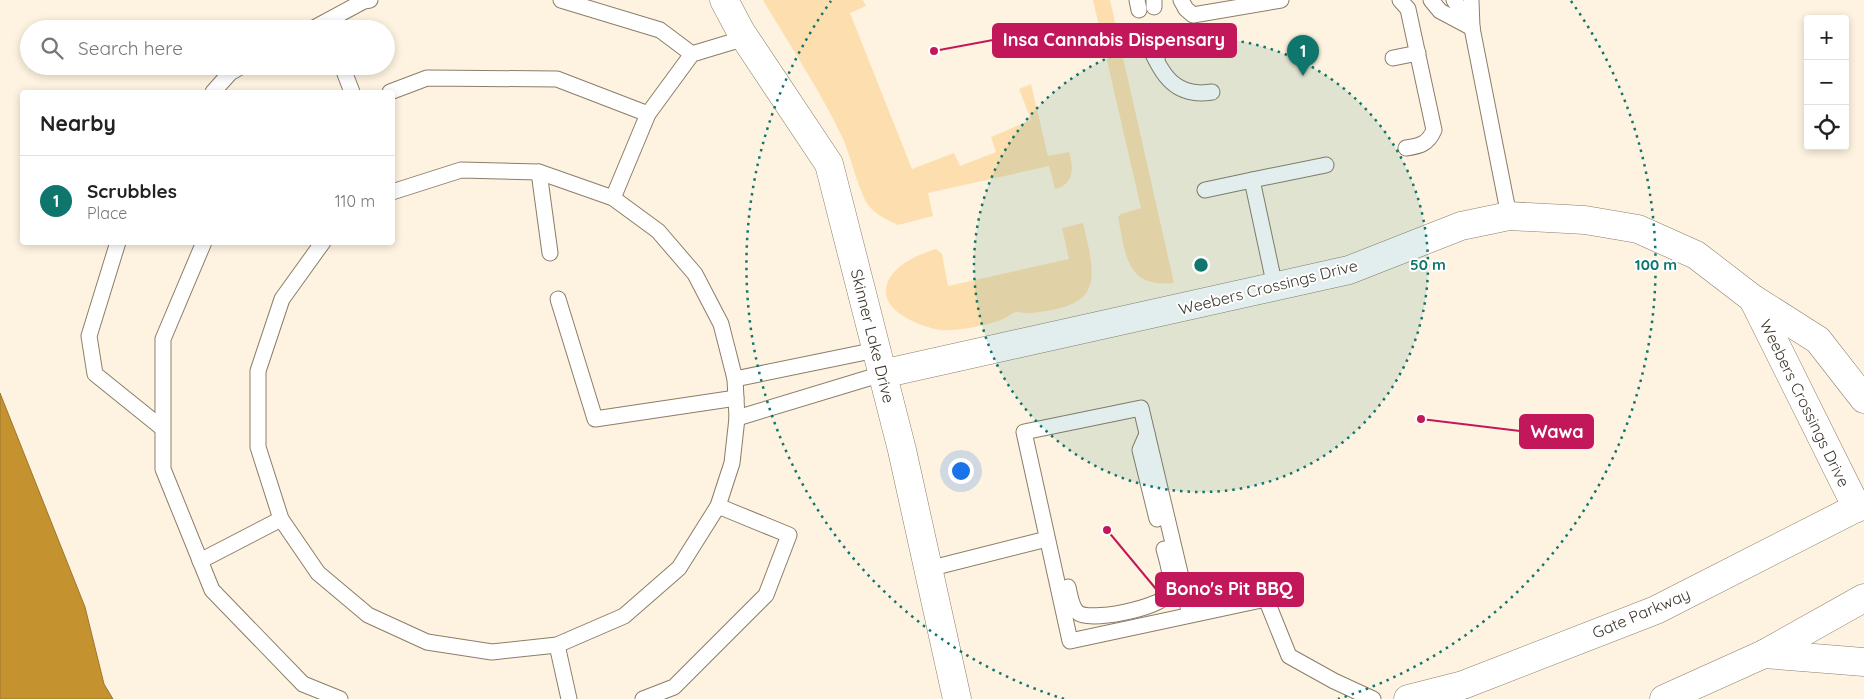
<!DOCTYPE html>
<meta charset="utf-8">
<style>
:root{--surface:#fff;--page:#f6f6f6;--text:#222;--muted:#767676;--line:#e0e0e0;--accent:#0f766e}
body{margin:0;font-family:Quicksand,sans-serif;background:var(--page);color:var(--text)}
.controls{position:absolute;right:15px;top:15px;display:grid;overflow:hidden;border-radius:5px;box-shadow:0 2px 8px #0003}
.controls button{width:45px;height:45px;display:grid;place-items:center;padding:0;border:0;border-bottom:1px solid var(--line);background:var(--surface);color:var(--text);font:25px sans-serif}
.you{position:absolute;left:960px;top:470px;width:18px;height:18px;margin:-12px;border:4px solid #fff;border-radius:50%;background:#1a73e8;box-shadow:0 0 0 8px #1a73e833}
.badge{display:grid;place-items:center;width:32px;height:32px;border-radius:50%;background:var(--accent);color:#fff;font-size:16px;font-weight:700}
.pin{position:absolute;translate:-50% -41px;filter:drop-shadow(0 1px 2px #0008)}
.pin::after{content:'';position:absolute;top:26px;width:18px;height:15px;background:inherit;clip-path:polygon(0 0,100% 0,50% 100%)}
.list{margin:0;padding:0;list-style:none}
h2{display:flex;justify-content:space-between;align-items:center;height:65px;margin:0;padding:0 20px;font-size:21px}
h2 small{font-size:16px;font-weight:400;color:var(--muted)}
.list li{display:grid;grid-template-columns:32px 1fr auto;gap:15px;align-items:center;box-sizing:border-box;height:90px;padding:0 20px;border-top:1px solid var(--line)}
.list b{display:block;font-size:19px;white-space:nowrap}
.list p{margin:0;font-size:16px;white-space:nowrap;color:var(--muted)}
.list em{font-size:16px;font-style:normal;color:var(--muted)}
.icon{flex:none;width:28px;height:28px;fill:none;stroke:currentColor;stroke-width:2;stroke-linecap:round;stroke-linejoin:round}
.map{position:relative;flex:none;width:1864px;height:699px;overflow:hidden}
.search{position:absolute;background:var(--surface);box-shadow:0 2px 8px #0003;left:20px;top:20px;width:375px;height:55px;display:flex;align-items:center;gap:12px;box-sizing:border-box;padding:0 18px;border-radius:28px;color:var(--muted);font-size:19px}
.panel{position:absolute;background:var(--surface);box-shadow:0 2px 8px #0003;left:20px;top:90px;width:375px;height:155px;border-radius:5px}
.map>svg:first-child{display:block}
</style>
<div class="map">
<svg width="1864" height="699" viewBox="0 0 1864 699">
<rect width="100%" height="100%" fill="#fef3e0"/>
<g fill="#fddfaf">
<path d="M763 0H863L866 6 850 13 912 169 954 153 960 166 996 152 991 137 1031 120 1019 89 1031 84 1048 156 1069 152C1074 168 1074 185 1055 189L1049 166 928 193 933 216 898 225C888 220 876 215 869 206 860 196 850 154 843 139 820 90 790 46 763 0Z"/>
<path d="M1093 0H1110L1174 283C1126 288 1126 256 1118 217L1121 214 1141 208Z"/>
<path d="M1083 223C1097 281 1103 306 1032 313 1027 314 1022 312 1017 312 1011 313 1008 317 1003 319 990 325 954 332 940 330 922 327 884 313 886 290 887 268 918 254 936 249L942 254 948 286 1069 259 1062 228Z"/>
</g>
<polygon fill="#c59230" stroke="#9c762f" points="0,393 85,607 104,684 113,699 0,699"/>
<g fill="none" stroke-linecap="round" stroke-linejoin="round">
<defs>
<g id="service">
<polyline points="561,0 660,30 692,54"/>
<polyline points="1137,0 1139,10"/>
<polyline points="1154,0 1154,7"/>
<polyline points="1181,0 1186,9 1193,15 1281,0"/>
<path d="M1400 0 1408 9 1434 130C1428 144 1420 146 1406 148"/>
<polyline points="1431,0 1440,11 1472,28"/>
<polyline points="1454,0 1472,27"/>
<polyline points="1471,0 1472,28 1509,216"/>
<polyline points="312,29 364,1 370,0"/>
<path d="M1144 36C1160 67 1169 99 1212 92"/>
<polyline points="1393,58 1418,53"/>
<polyline points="1157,60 1159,32"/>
<polyline points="342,66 352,92"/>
<polyline points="213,92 230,73 242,66"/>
<polyline points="390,92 427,78 557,79 648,114"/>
<polyline points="539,172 550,253"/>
<polyline points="1252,180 1326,165"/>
<polyline points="1205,190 1252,180 1275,287"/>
<polyline points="613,198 648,114 692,54 745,38"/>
<polyline points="118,242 89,336 95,374 162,428"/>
<polyline points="204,242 163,339 163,469 212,590 303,684 340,699"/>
<polyline points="323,242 282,299 258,371 258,447 281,519 318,573 368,615 427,642 492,652 557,645 624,616 679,568 718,506 732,463 737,418 735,379 721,324 695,274 658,231 613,198 539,172 461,170 392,192"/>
<polyline points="558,299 595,419 736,398"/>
<polyline points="735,379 876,350"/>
<polyline points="737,418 882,374"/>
<polyline points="1147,434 1140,450 1157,519"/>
<polyline points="200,561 281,519"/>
<polyline points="928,569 1047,539"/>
<path d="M1068 587C1070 595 1071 606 1077 612 1088 623 1161 608 1168 594 1175 583 1167 561 1164 549"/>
<polyline points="1190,615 1141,408 1024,432 1070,641 1266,599 1289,656 1334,681 1373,699"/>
<polyline points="557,645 569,699"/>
<polyline points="643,699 674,687 766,595 789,535 718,506"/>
</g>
<g id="minor">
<polyline points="724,0 741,32 829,164 902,450 957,699"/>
<polyline points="1753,299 1857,508"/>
<polyline points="882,374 1349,270 1461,226 1509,216 1585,220 1638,229 1696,255 1752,298 1818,340 1864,399"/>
</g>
<g id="secondary">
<polyline points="1764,654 1864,662"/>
<polyline points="1408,699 1463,685 1656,610 1864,504"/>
<polyline points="1664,699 1764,654 1864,598"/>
</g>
</defs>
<use href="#service" stroke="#8b7e69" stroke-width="17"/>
<use href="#minor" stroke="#8b7e69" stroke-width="29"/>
<use href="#secondary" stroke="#8b7e69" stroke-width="29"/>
<use href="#service" stroke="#fff" stroke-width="15"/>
<use href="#minor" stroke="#fff" stroke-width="28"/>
<use href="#secondary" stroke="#fff" stroke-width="28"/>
</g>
<circle cx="1201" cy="265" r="227" fill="#0f766e" fill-opacity=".12"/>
<g fill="none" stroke="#0f766e" stroke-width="2.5" stroke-dasharray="2.5 5">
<circle cx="1201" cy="265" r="227"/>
<path d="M1064 699A455 455 0 0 1 831 1M1571 1A455 455 0 0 1 1338 699"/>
</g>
<g text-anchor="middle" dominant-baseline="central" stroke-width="4" stroke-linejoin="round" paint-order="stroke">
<g font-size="16" fill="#3b362d" stroke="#fff">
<text transform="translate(1268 287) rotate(-14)">Weebers Crossings Drive</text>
<text transform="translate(873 336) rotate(76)">Skinner Lake Drive</text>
<text transform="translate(1805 403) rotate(64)">Weebers Crossings Drive</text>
<text transform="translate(1641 613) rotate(-23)">Gate Parkway</text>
</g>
</g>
<circle cx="1201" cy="265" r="8" fill="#0f766e" stroke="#fff" stroke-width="2.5"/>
<g font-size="15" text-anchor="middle" font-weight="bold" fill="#0f766e" stroke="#fff" stroke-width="4" stroke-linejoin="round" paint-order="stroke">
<text x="1428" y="270">50 m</text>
<text x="1656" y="270">100 m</text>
</g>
<path fill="none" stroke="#c2185b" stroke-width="2" d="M934 51L993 40M1421 419L1520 431M1107 530L1156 589"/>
<g fill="#c2185b" stroke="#fff" stroke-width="2">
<circle cx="934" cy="51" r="5"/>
<circle cx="1421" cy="419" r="5"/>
<circle cx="1107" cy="530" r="5"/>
</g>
<g fill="#c2185b" stroke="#c2185b" stroke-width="2">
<rect x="993" y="24" width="243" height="33" rx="5"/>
<rect x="1520" y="415" width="73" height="33" rx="5"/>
<rect x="1156" y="573" width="147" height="33" rx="5"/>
</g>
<g font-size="18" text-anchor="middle" font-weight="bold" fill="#fff">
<text x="1114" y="46">Insa Cannabis Dispensary</text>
<text x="1557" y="438">Wawa</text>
<text x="1229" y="595">Bono's Pit BBQ</text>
</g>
</svg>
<div class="controls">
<button>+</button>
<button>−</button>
<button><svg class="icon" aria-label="locate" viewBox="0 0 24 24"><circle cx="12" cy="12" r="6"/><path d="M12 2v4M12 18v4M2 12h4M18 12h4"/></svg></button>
</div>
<div class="you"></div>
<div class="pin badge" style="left:1303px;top:76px">1</div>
<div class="search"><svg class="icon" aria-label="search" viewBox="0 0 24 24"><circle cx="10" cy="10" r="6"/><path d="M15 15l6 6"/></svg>Search here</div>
<section class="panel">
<h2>Nearby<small></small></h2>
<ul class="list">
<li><span class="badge">1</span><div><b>Scrubbles</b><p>Place</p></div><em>110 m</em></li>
</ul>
</section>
</div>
